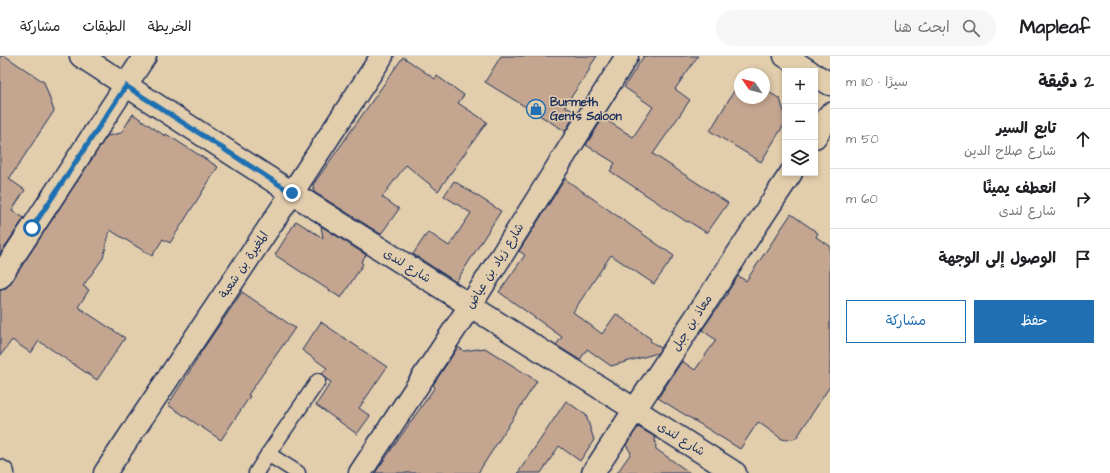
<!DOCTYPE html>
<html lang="ar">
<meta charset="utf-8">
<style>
:root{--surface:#fff;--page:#f6f6f6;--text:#202124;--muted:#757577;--line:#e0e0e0;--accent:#1f6fb2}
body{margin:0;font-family:"Architects Daughter","Playpen Sans Arabic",sans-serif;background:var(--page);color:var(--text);direction:rtl}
.controls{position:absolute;right:12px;top:12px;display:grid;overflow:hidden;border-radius:0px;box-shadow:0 2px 6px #0003}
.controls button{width:36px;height:36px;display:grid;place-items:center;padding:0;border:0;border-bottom:1px solid var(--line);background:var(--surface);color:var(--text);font:20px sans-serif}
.compass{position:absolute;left:734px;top:12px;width:36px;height:36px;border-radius:50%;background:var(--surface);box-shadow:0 2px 6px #0003;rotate:305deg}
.stop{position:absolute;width:12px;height:12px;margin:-9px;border:3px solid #1f6fb2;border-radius:50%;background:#fff}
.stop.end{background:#1f6fb2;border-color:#fff;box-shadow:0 1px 4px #0008}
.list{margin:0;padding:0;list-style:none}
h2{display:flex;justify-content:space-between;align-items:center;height:52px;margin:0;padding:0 16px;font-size:17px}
h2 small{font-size:13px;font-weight:400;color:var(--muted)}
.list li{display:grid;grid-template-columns:26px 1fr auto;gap:12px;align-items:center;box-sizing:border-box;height:60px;padding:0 16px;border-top:1px solid var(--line)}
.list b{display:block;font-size:15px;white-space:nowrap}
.list p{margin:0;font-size:13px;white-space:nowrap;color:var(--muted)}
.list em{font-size:13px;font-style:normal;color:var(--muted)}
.actions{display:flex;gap:8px;padding:12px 16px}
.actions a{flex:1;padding:9px 0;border:1px solid var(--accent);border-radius:0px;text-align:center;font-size:14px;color:var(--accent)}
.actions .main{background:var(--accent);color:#fff}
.icon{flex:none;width:22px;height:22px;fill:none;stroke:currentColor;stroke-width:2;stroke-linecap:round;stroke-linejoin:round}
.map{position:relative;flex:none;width:830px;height:417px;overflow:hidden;direction:ltr}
header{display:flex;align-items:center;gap:24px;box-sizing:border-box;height:56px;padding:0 20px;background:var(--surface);border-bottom:1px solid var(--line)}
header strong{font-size:19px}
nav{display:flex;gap:22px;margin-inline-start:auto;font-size:14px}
.search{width:280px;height:36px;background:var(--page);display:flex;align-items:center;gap:10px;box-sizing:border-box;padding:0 14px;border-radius:22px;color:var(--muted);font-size:15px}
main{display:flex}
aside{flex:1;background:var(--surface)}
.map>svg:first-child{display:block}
</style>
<header>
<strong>Mapleaf</strong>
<div class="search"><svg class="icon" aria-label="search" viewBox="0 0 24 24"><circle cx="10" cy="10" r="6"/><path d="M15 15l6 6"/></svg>ابحث هنا</div>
<nav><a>الخريطة</a><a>الطبقات</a><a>مشاركة</a></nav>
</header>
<main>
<aside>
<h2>2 دقيقة<small>سيرًا · 110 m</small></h2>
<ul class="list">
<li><svg class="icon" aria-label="ahead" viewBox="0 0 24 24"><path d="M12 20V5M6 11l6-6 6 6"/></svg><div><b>تابع السير</b><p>شارع صلاح الدين</p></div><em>50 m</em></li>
<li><svg class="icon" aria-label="right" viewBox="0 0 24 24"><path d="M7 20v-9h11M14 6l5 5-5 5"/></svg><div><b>انعطف يمينًا</b><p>شارع لندى</p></div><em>60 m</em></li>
<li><svg class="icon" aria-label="arrive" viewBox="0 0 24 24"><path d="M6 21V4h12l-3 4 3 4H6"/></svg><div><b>الوصول إلى الوجهة</b></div></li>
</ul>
<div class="actions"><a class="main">حفظ</a><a>مشاركة</a></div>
</aside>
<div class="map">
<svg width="830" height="417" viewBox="0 0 830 417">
<rect width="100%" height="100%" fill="#e2cdac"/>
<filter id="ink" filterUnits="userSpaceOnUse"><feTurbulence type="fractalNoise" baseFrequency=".025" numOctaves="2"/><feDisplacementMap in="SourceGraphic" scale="8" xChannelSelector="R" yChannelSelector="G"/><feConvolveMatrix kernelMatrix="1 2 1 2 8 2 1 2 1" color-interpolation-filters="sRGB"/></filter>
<g filter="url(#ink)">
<g fill="#c3a590" stroke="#1b2f5e">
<polygon points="0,0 5,0 44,26 54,55 9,123 25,134 12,154 24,162 0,198"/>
<polygon points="501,0 597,0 589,12 590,13 565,50 576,57 565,75 485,26"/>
<polygon points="644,0 698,0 675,33 690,44 653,98 728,147 707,177 688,165 687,166 610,115 615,107 586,89 603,62 633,81 653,51 624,31"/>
<polygon points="403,1 435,23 437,20 464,39 458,47 487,66 438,135 406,109 382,141 399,153 381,178 314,136 313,129"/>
<polygon points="740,25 740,42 764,42 764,33 780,43 785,59 785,67 761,106 710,75"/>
<polygon points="133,58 165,80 166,78 218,111 170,187 163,183 152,200 110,174 103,202 83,230 89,234 78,251 125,282 97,324 39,285 31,297 12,284 0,300 0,233 6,232 10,228 107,80 121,77"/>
<polygon points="565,123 674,200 654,228 611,199 573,256 602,278 616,258 651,283 650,285 661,292 658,297 611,310 587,293 580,304 556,289 562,281 499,236 525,199 519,195"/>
<polygon points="454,125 501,155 456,226 413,198 428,176 449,190 471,157 444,140"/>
<polygon points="791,158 818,177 816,181 830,190 830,330 797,381 793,383 787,384 782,383 758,366 740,393 658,342 682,305 695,314 716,284 702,274 728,237 727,237 738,220 746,225"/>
<polygon points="296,165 323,182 321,170 366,199 361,206 363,208 341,242 275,199"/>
<polygon points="242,236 295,272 248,339 250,340 221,384 168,349 200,299 199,299"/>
<polygon points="321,266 387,311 359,352 370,360 357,378 316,349 331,326 326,323 322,318 327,312 302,294"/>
<polygon points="458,291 464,295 485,292 537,325 478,417 375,417 435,331 433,329"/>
<polygon points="566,345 586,359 594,384 580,405 559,390 541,417 518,417"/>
<polygon points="638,371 655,381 656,393 690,417 617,417 631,397 626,389"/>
</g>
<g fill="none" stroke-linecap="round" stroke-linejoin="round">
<defs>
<g id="service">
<polyline points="256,417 268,398"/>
<polyline points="298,417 268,398 318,325"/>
</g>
<g id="minor">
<polyline points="81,0 292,137 735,417"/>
<polyline points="785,0 809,15"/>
<polyline points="815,19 830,28"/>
<polyline points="815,81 830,58"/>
<polyline points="0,221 145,0"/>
<polyline points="0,415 3,417"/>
<polyline points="105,417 292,137 382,0"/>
<polyline points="360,417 470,250 627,0"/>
<polyline points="593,417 791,117"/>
</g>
</defs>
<use href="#service" stroke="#1b2f5e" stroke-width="17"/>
<use href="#minor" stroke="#1b2f5e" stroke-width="25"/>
<use href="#service" stroke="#e2cdac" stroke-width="14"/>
<use href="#minor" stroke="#e2cdac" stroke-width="22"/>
</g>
</g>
<g fill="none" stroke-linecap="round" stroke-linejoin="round" filter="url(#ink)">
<polyline stroke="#1f6fb2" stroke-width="5" points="32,172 126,30 292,137"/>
</g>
<defs>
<symbol id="shop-ring" viewBox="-11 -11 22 22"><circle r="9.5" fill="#e2cdac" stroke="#1f6fb2" stroke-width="1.5"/><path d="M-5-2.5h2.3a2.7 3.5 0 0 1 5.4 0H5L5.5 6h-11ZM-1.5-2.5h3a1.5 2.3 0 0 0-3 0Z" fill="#1f6fb2"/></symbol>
</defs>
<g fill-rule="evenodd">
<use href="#shop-ring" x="525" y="42" width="22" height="22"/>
</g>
<g text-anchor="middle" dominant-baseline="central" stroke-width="3" stroke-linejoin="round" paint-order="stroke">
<g font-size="12" font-weight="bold" fill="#1b2f5e" stroke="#e2cdac" text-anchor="start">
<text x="550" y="46">Burmeth<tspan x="550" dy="14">Gents Saloon</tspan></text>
</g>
<g font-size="12" fill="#1b2f5e" stroke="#e2cdac">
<text transform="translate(244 209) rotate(-56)">المغيرة بن شعبة</text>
<text transform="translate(407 210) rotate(32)">شارع لندى</text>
<text transform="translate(495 210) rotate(-58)">شارع زياد بن عياض</text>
<text transform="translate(692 267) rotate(-57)">معاذ بن جبل</text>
<text transform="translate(681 383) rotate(32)">شارع لندى</text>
</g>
</g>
</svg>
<div class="controls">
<button>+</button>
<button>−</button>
<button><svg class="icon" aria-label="layers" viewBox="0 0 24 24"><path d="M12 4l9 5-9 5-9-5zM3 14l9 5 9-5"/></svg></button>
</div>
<svg class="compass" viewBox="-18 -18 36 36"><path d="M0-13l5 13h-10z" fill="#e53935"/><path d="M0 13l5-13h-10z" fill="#757577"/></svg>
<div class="stop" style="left:32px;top:172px"></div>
<div class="stop end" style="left:292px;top:137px"></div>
</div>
</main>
